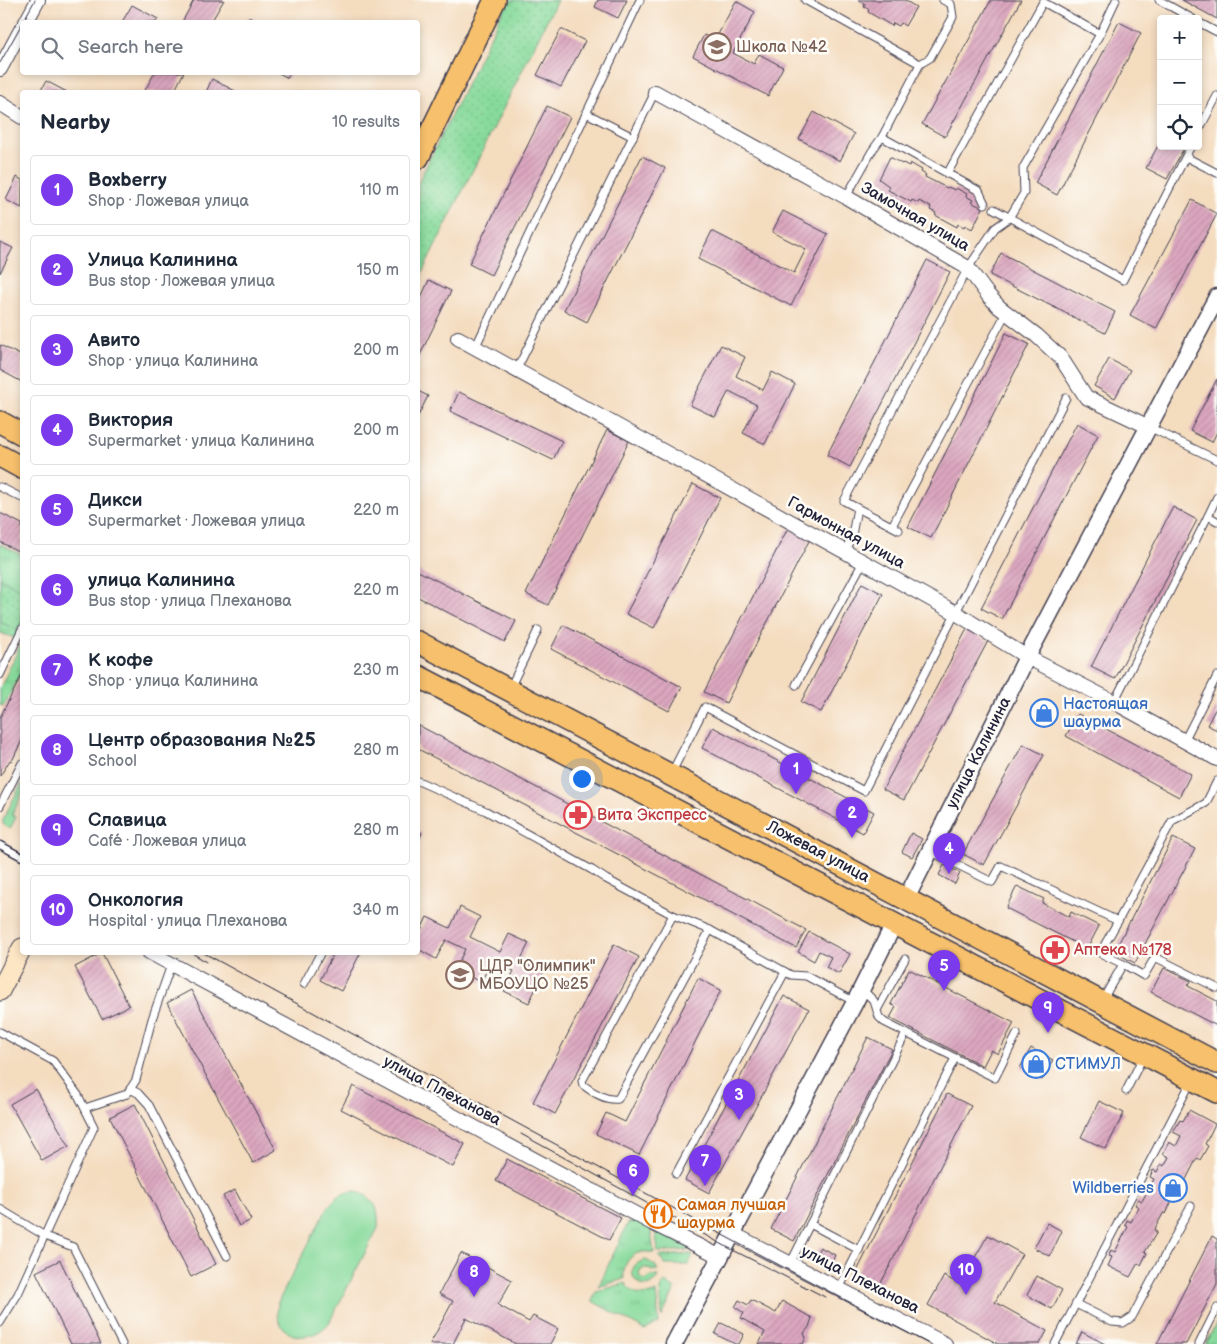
<!DOCTYPE html>
<meta charset="utf-8">
<style>
:root{--surface:#fff;--page:#f2f2f3;--text:#1f2937;--muted:#747a83;--line:#e0e1e3;--accent:#7c3aed}
body{margin:0;font-family:"Balsamiq Sans",sans-serif;background:var(--page);color:var(--text)}
.controls{position:absolute;right:15px;top:15px;display:grid;overflow:hidden;border-radius:5px;box-shadow:0 2px 8px #0003}
.controls button{width:45px;height:45px;display:grid;place-items:center;padding:0;border:0;border-bottom:1px solid var(--line);background:var(--surface);color:var(--text);font:25px sans-serif}
.you{position:absolute;left:581px;top:778px;width:18px;height:18px;margin:-12px;border:4px solid #fff;border-radius:50%;background:#1a73e8;box-shadow:0 0 0 8px #1a73e833}
.badge{display:grid;place-items:center;width:32px;height:32px;border-radius:50%;background:var(--accent);color:#fff;font-size:16px;font-weight:700}
.pin{position:absolute;translate:-50% -41px;filter:drop-shadow(0 1px 2px #0008)}
.pin::after{content:'';position:absolute;top:26px;width:18px;height:15px;background:inherit;clip-path:polygon(0 0,100% 0,50% 100%)}
.list{margin:0;padding:0;list-style:none}
h2{display:flex;justify-content:space-between;align-items:center;height:65px;margin:0;padding:0 20px;font-size:21px}
h2 small{font-size:16px;font-weight:400;color:var(--muted)}
.list li{display:grid;grid-template-columns:32px 1fr auto;gap:15px;align-items:center;box-sizing:border-box;height:70px;margin:0 10px 10px;padding:0 10px;border:1px solid var(--line);border-radius:5px}
.list b{display:block;font-size:19px;white-space:nowrap}
.list p{margin:0;font-size:16px;white-space:nowrap;color:var(--muted)}
.list em{font-size:16px;font-style:normal;color:var(--muted)}
.icon{flex:none;width:28px;height:28px;fill:none;stroke:currentColor;stroke-width:2;stroke-linecap:round;stroke-linejoin:round}
.map{position:relative;flex:none;width:1217px;height:1344px;overflow:hidden}
.search{position:absolute;background:var(--surface);box-shadow:0 2px 8px #0003;left:20px;top:20px;width:400px;height:55px;display:flex;align-items:center;gap:12px;box-sizing:border-box;padding:0 18px;border-radius:5px;color:var(--muted);font-size:19px}
.panel{position:absolute;background:var(--surface);box-shadow:0 2px 8px #0003;left:20px;top:90px;width:400px;height:865px;border-radius:5px}
.map>svg:first-child{display:block}
</style>
<div class="map">
<svg width="1217" height="1344" viewBox="0 0 1217 1344">
<defs>
<pattern id="grass-tufts" width="24" height="20" patternUnits="userSpaceOnUse" patternTransform="scale(1.25)"><rect width="24" height="20" fill="#87da9b"/><path d="M3 7l-1-3M5 7V3M7 7l1-3M15 17l-1-3M17 17v-4M19 17l1-3" fill="none" stroke="#74bb86"/></pattern>
<pattern id="park-dots" width="8" height="8" patternUnits="userSpaceOnUse" patternTransform="scale(1.25)"><rect width="8" height="8" fill="#87da9b"/><path d="M2 2h.1M6 6h.1" fill="none" stroke="#74bb86" stroke-width="1.8" stroke-linecap="round"/></pattern>
<pattern id="building-hatch" width="6" height="6" patternUnits="userSpaceOnUse" patternTransform="scale(1.25)"><rect width="6" height="6" fill="#dba7bf"/><path d="M-1 1l2-2M0 6l6-6M5 7l2-2" fill="none" stroke="#bc8fa5"/></pattern>
</defs>
<rect width="100%" height="100%" fill="#fdfcf7"/>
<filter id="ink" filterUnits="userSpaceOnUse"><feTurbulence type="fractalNoise" baseFrequency=".02" numOctaves="2"/><feDisplacementMap in="SourceGraphic" scale="10" xChannelSelector="R" yChannelSelector="G"/><feConvolveMatrix kernelMatrix="1 2 1 2 8 2 1 2 1" color-interpolation-filters="sRGB"/></filter>
<filter id="wash" filterUnits="userSpaceOnUse"><feTurbulence type="fractalNoise" baseFrequency=".0096" numOctaves="4" result="noise"/><feDisplacementMap in="SourceGraphic" scale="20" xChannelSelector="R" yChannelSelector="G"/><feGaussianBlur stdDeviation="1.12" result="paint"/><feColorMatrix in="noise" values="0 0 0 0 0 0 0 0 0 0 0 0 0 0 0 0 0 1.4 0 .05"/><feComposite in="paint" operator="in"/></filter>
<g filter="url(#wash)">
<rect width="100%" height="100%" fill="#f4dcbf"/>
<g fill="url(#grass-tufts)" stroke="#547e6b">
<polygon points="0,544 22,555 22,624 15,638 0,633"/>
<polygon points="22,642 22,670 5,704 3,706 0,705 0,688"/>
<polygon points="22,782 22,794 12,815 16,817 10,829 3,824 3,820"/>
<path d="M636 1221 650 1225 654 1253C635 1248 622 1260 624 1279L598 1287 628 1223Z"/>
<polygon points="655,1227 692,1250 658,1252"/>
<polygon points="690,1254 693,1255 688,1265 665,1265 659,1256"/>
<path d="M646 1260 655 1265 658 1270 651 1271C648 1267 644 1267 640 1270L639 1276 645 1280 651 1276H658C647 1303 614 1267 646 1260Z"/>
<polygon points="665,1282 675,1289 662,1317 660,1289"/>
<path d="M625 1283C632 1294 644 1298 656 1292L659 1323 645 1330 592 1301 596 1292Z"/>
</g>
<g fill="url(#park-dots)" stroke="#547e6b">
<polygon points="508,0 557,0 418,281 418,183"/>
<polygon points="0,578 22,591 22,620 17,630 0,622"/>
<polygon points="1217,1322 1217,1344 1205,1344"/>
</g>
<path fill="#87da9b" stroke="#547e6b" d="M355 1191C376 1198 379 1208 378 1228L329 1323C313 1342 282 1342 277 1314 277 1310 278 1306 278 1302L325 1212C334 1199 338 1193 355 1191Z"/>
<g id="blocks">
<g fill="url(#building-hatch)">
<polygon points="194,0 224,0 211,22 182,22"/>
<polygon points="598,0 627,0 618,18 595,7"/>
<polygon points="858,0 904,0 916,7 905,26 901,23 899,26 893,23 892,26 868,12 869,9 864,7 865,4"/>
<polygon points="991,0 1021,0 945,137 922,124"/>
<polygon points="1182,0 1217,0 1217,19"/>
<polygon points="736,1 755,12 733,53 754,64 759,54 783,67 768,96 693,56 704,35 715,40"/>
<polygon points="132,5 158,19 156,22 122,22"/>
<polygon points="248,17 259,22 246,22"/>
<polygon points="1119,22 1141,33 1057,195 1035,183"/>
<polygon points="561,29 585,41 561,87 537,75"/>
<polygon points="155,72 184,72 174,92 144,92"/>
<polygon points="277,72 290,72 288,78"/>
<polygon points="212,79 237,92 206,92"/>
<polygon points="46,81 67,92 40,92"/>
<polygon points="547,106 570,117 491,275 469,264"/>
<polygon points="814,112 854,134 840,161 799,139"/>
<polygon points="1161,140 1161,146 1185,146 1167,179 1146,168"/>
<polygon points="642,156 665,168 587,322 564,310"/>
<polygon points="890,157 902,164 903,163 909,166 910,163 922,170 921,172 926,175 925,177 947,188 948,187 955,190 956,188 967,194 966,196 973,200 971,202 983,208 972,229 965,225 964,227 958,224 957,227 935,215 936,213 930,210 931,207 919,201 918,203 912,200 911,202 888,190 890,187 879,179"/>
<polygon points="17,177 22,180 22,208 6,200"/>
<polygon points="1192,200 1217,214 1156,329 1130,315"/>
<polygon points="783,211 828,234 791,306 698,259 712,231 794,273 806,249 772,232"/>
<polygon points="0,242 13,248 0,273"/>
<polygon points="1001,253 1115,312 1105,333 990,275"/>
<polygon points="927,260 950,272 850,467 827,455"/>
<polygon points="429,280 451,291 418,359 418,304"/>
<polygon points="1006,333 1029,344 931,538 908,527"/>
<polygon points="0,345 22,356 22,382 0,370"/>
<polygon points="721,345 745,357 736,376 763,390 772,372 795,384 765,444 743,433 757,405 729,391 715,417 690,405"/>
<polygon points="1109,359 1130,370 1115,398 1094,386"/>
<polygon points="1217,379 1217,432 1212,442 1190,431"/>
<polygon points="418,391 428,396 418,416"/>
<polygon points="459,392 562,441 553,460 450,411"/>
<polygon points="1077,423 1098,435 1002,619 981,608"/>
<polygon points="607,430 629,441 548,605 526,594"/>
<polygon points="693,484 720,498 654,628 626,614"/>
<polygon points="1173,507 1197,520 1115,679 1091,667"/>
<polygon points="0,513 22,524 22,553 0,542"/>
<polygon points="788,528 810,539 726,703 704,692"/>
<polygon points="418,571 516,621 505,642 418,597"/>
<polygon points="862,583 883,594 821,712 801,702"/>
<polygon points="563,625 682,687 669,711 551,649"/>
<polygon points="967,629 988,641 904,800 883,789"/>
<polygon points="22,675 22,740 12,761 10,760 0,776 0,717"/>
<polygon points="1217,706 1217,730 1207,725"/>
<polygon points="1078,714 1191,774 1179,797 1066,736"/>
<polygon points="418,725 806,930 796,948 418,749"/>
<polygon points="713,727 874,812 863,833 702,748"/>
<polygon points="1023,744 1044,755 984,865 963,854"/>
<polygon points="418,831 422,833 418,843"/>
<polygon points="911,833 922,839 912,857 902,852"/>
<polygon points="1173,838 1195,849 1135,963 1114,952"/>
<polygon points="944,865 960,873 955,884 939,875"/>
<polygon points="1017,886 1044,899 1042,903 1069,917 1071,912 1099,926 1087,949 1006,908"/>
<polygon points="460,907 480,917 470,937 500,952 509,934 529,943 520,961 543,973 529,1003 504,991 514,971 492,960 481,982 455,970 465,949 446,940 436,959 418,949 418,936 427,917 450,928"/>
<polygon points="809,932 850,954 839,974 826,967 831,957 819,951 814,961 798,952"/>
<polygon points="614,944 639,957 555,1114 533,1102"/>
<polygon points="334,952 361,952 341,991 320,980"/>
<polygon points="102,953 129,1006 102,1019 75,967"/>
<polygon points="1164,968 1191,981 1188,986 1217,1001 1217,1026 1151,992"/>
<polygon points="909,969 1014,1023 998,1054 991,1050 983,1066 890,1018 896,1007 891,1004"/>
<polygon points="698,978 721,990 639,1155 596,1134 606,1113 625,1122"/>
<polygon points="191,990 276,1150 253,1163 167,1003"/>
<polygon points="784,996 809,1009 709,1193 685,1180"/>
<polygon points="868,1037 892,1049 794,1241 771,1229"/>
<polygon points="1031,1048 1053,1060 1042,1080 1020,1068"/>
<polygon points="353,1086 465,1144 453,1167 341,1109"/>
<polygon points="36,1089 69,1146 42,1161 10,1104"/>
<polygon points="947,1094 971,1106 878,1289 854,1277"/>
<polygon points="1099,1101 1124,1113 1106,1149 1081,1137"/>
<polygon points="135,1104 216,1264 191,1277 110,1117"/>
<polygon points="1189,1110 1215,1124 1205,1144 1208,1146 1200,1160 1197,1158 1176,1199 1173,1198 1166,1214 1164,1212 1154,1230 1157,1232 1145,1252 1147,1253 1141,1265 1138,1263 1130,1277 1108,1266 1112,1257 1109,1256 1111,1250 1115,1252 1128,1227 1125,1225 1127,1220 1131,1222 1139,1207 1135,1205 1138,1199 1142,1201 1154,1179 1150,1177 1153,1170 1157,1172 1161,1164 1164,1166 1169,1157 1163,1154 1169,1142 1176,1146 1181,1136 1173,1132 1180,1120 1183,1121"/>
<polygon points="507,1159 621,1218 609,1240 496,1181"/>
<polygon points="235,1190 251,1220 239,1226 223,1196"/>
<polygon points="1047,1223 1062,1231 1050,1256 1034,1248"/>
<polygon points="988,1235 1022,1254 995,1302 1047,1331 1040,1344 998,1344 928,1305 944,1276 966,1288 977,1270 970,1266"/>
<polygon points="1212,1236 1217,1239 1217,1284 1186,1344 1157,1344"/>
<polygon points="820,1247 835,1255 830,1266 814,1258"/>
<polygon points="461,1253 512,1280 498,1305 529,1322 533,1316 558,1329 550,1344 516,1344 466,1318 453,1344 430,1344 453,1301 439,1294"/>
<polygon points="60,1260 101,1344 71,1344 36,1272"/>
<polygon points="1037,1276 1062,1290 1052,1309 1027,1295"/>
<polygon points="739,1300 748,1305 751,1300 776,1313 782,1301 812,1318 809,1327 804,1333 806,1338 803,1344 759,1344 765,1332 741,1318 744,1313 735,1307"/>
<polygon points="721,1323 744,1334 739,1344 735,1344 715,1334"/>
<polygon points="1082,1332 1105,1344 1076,1344"/>
</g>
</g>
</g>
<g filter="url(#ink)">
<use href="#blocks" fill-opacity="0" stroke="#423e4f" stroke-width="1"/>
<g fill="none" stroke-linecap="round" stroke-linejoin="round">
<defs>
<g id="service">
<polyline points="805,0 920,64 930,58 953,17 951,4 943,0"/>
<polyline points="1159,0 1193,19"/>
<polyline points="1198,22 1217,32"/>
<polyline points="586,113 633,137"/>
<polyline points="1198,132 1217,96"/>
<polyline points="882,137 979,191 985,204"/>
<polyline points="1186,157 1217,173"/>
<polyline points="947,174 1043,2 1100,34"/>
<polyline points="846,197 872,151 882,137 920,64"/>
<polyline points="994,209 1123,280 1191,146"/>
<polyline points="475,348 640,0"/>
<polyline points="516,371 655,92"/>
<polyline points="1149,427 1217,460"/>
<polyline points="0,487 22,498"/>
<polyline points="1217,497 1208,516 1217,521"/>
<polyline points="892,526 1006,313"/>
<polyline points="899,530 844,501 968,268 995,228 1009,218 1024,193 1023,168 1100,34 1116,0"/>
<polyline points="845,552 852,535 857,508"/>
<polyline points="0,675 22,629"/>
<polyline points="796,685 863,562"/>
<polyline points="510,688 538,630"/>
<polyline points="1114,702 1208,516"/>
<polyline points="1184,741 1217,676"/>
<polyline points="672,772 705,707 864,791 1066,398"/>
<polyline points="418,781 486,811 592,870 606,879 673,915 710,930 791,975 806,976 855,1002"/>
<polyline points="0,806 22,763"/>
<polyline points="0,845 22,857"/>
<polyline points="930,851 992,882 1001,866 1118,921 1100,953 1123,964 1103,999"/>
<path d="M673 915 582 1081 583 1085C592 1092 607 1101 618 1099L710 930"/>
<polyline points="1118,921 1172,821 1206,803 1217,781"/>
<polyline points="1123,964 1144,976 1155,957 1217,988"/>
<polyline points="304,984 321,952"/>
<polyline points="862,989 874,1001 879,1017 884,1022 995,1078 1017,1034"/>
<polyline points="877,1010 905,959"/>
<polyline points="0,1032 53,1061 78,1095 94,1127 18,1294 0,1323"/>
<polyline points="130,1089 138,1093 149,1105 227,1256"/>
<polyline points="1126,1091 1143,1057"/>
<polyline points="85,1108 127,1094 136,1080 152,1019 171,965"/>
<polyline points="676,1174 785,972"/>
<polyline points="0,1209 45,1236 73,1247 122,1344"/>
<polyline points="810,1224 859,1250"/>
<polyline points="790,1264 906,1033"/>
<polyline points="839,1289 955,1058"/>
<polyline points="1076,1304 1112,1322 1123,1323 1132,1317 1191,1206"/>
<polyline points="1055,1344 1192,1080"/>
<polyline points="1199,1344 1217,1308"/>
</g>
<g id="minor">
<polyline points="26,22 38,0"/>
<polyline points="0,69 22,28"/>
<polyline points="655,92 846,197 968,268 988,295 999,307 1036,335 1061,358 1086,397 1149,427"/>
<polyline points="0,103 22,117"/>
<polyline points="458,338 956,613 1027,657 1114,702 1217,759"/>
<polyline points="149,952 652,1223 721,1257"/>
<polyline points="733,1234 945,1344"/>
</g>
<g id="tertiary">
<polyline points="906,899 1027,657 1217,297"/>
<polyline points="674,1344 855,1002 894,924"/>
</g>
<polyline id="secondary" points="0,991 22,948"/>
<g id="primary">
<polyline points="418,158 495,0"/>
<polyline points="0,422 22,434"/>
<polyline points="0,456 22,468"/>
<polyline points="418,642 1217,1063"/>
<polyline points="418,676 1217,1092"/>
</g>
</defs>
<use href="#service" stroke="#423e4f" stroke-width="9"/>
<use href="#minor" stroke="#423e4f" stroke-width="16"/>
<use href="#tertiary" stroke="#423e4f" stroke-width="19"/>
<use href="#secondary" stroke="#423e4f" stroke-width="21"/>
<use href="#primary" stroke="#423e4f" stroke-width="24"/>
<use href="#service" stroke="#fff" stroke-width="7"/>
<use href="#minor" stroke="#fff" stroke-width="14"/>
<use href="#tertiary" stroke="#fff" stroke-width="16"/>
<use href="#secondary" stroke="#fce6c4" stroke-width="19"/>
<use href="#primary" stroke="#f7c06c" stroke-width="21"/>
<g stroke="#22223b" stroke-width="1">
<polyline points="0,63 35,0"/>
<polyline points="0,841 22,853"/>
<polyline points="0,849 22,861"/>
<polyline points="190,952 207,962"/>
<polyline points="202,952 730,1239 929,1344"/>
<polyline points="521,1134 727,1247 825,1297"/>
</g>
</g>
</g>
<defs>
<symbol id="school-ring" viewBox="-11 -11 22 22"><circle r="9.5" fill="#fdfcf7" stroke="#8d6e63" stroke-width="1.5"/><path d="M0-5L7-2L0 1L-7-2ZM-4 1L0 2.5L4 1V4Q0 6-4 4Z" fill="#8d6e63"/></symbol>
<symbol id="shop-ring" viewBox="-11 -11 22 22"><circle r="9.5" fill="#fdfcf7" stroke="#3f7fe0" stroke-width="1.5"/><path d="M-5-2.5h2.3a2.7 3.5 0 0 1 5.4 0H5L5.5 6h-11ZM-1.5-2.5h3a1.5 2.3 0 0 0-3 0Z" fill="#3f7fe0"/></symbol>
<symbol id="pharmacy-ring" viewBox="-11 -11 22 22"><circle r="9.5" fill="#fdfcf7" stroke="#e0444e" stroke-width="1.5"/><path d="M-2-6h4v4h4v4h-4v4h-4v-4h-4v-4h4Z" fill="#e0444e"/></symbol>
<symbol id="restaurant-ring" viewBox="-11 -11 22 22"><circle r="9.5" fill="#fdfcf7" stroke="#e8710a" stroke-width="1.5"/><path d="M-5-6h1v4h1v-4h1v4h1v-4h1v5L-1.5 .5V6h-2V.5L-5-1ZM5-6V6H3V1.5H1.5Q1.5-4 5-6Z" fill="#e8710a"/></symbol>
</defs>
<g fill-rule="evenodd">
<use href="#school-ring" x="701" y="31" width="32" height="32"/>
<use href="#shop-ring" x="1028" y="697" width="32" height="32"/>
<use href="#pharmacy-ring" x="562" y="799" width="32" height="32"/>
<use href="#pharmacy-ring" x="1039" y="934" width="32" height="32"/>
<use href="#school-ring" x="444" y="959" width="32" height="32"/>
<use href="#shop-ring" x="1020" y="1048" width="32" height="32"/>
<use href="#shop-ring" x="1157" y="1172" width="32" height="32"/>
<use href="#restaurant-ring" x="642" y="1198" width="32" height="32"/>
</g>
<g text-anchor="middle" dominant-baseline="central" stroke-width="5" stroke-linejoin="round" paint-order="stroke">
<g font-size="16" fill="#785e54" stroke="#fdfcf7" text-anchor="start">
<text x="736" y="47">Школа №42</text>
<text x="479" y="966">ЦДР "Олимпик"<tspan x="479" dy="18">МБОУЦО №25</tspan></text>
</g>
<g font-size="16" fill="#22223b" stroke="#fdfcf7">
<text transform="translate(915 217) rotate(30)">Замочная улица</text>
<text transform="translate(846 533) rotate(29)">Гармонная улица</text>
<text transform="translate(979 753) rotate(-63)">улица Калинина</text>
<text transform="translate(818 852) rotate(28)">Ложевая улица</text>
<text transform="translate(442 1091) rotate(28)">улица Плеханова</text>
<text transform="translate(860 1280) rotate(27)">улица Плеханова</text>
</g>
<g font-size="16" fill="#366cbe" stroke="#fdfcf7" text-anchor="start">
<text x="1063" y="704">Настоящая<tspan x="1063" dy="18">шаурма</tspan></text>
<text x="1055" y="1064">СТИМУЛ</text>
<text x="1154" y="1188" text-anchor="end">Wildberries</text>
</g>
<g font-size="16" fill="#be3a42" stroke="#fdfcf7" text-anchor="start">
<text x="597" y="815">Вита Экспресс</text>
<text x="1074" y="950">Аптека №178</text>
</g>
<g font-size="16" fill="#c56008" stroke="#fdfcf7" text-anchor="start">
<text x="677" y="1205">Самая лучшая<tspan x="677" dy="18">шаурма</tspan></text>
</g>
</g>
</svg>
<div class="controls">
<button>+</button>
<button>−</button>
<button><svg class="icon" aria-label="locate" viewBox="0 0 24 24"><circle cx="12" cy="12" r="6"/><path d="M12 2v4M12 18v4M2 12h4M18 12h4"/></svg></button>
</div>
<div class="you"></div>
<div class="pin badge" style="left:796px;top:794px">1</div>
<div class="pin badge" style="left:852px;top:838px">2</div>
<div class="pin badge" style="left:739px;top:1120px">3</div>
<div class="pin badge" style="left:949px;top:874px">4</div>
<div class="pin badge" style="left:944px;top:991px">5</div>
<div class="pin badge" style="left:633px;top:1196px">6</div>
<div class="pin badge" style="left:705px;top:1186px">7</div>
<div class="pin badge" style="left:474px;top:1297px">8</div>
<div class="pin badge" style="left:1048px;top:1033px">9</div>
<div class="pin badge" style="left:966px;top:1295px">10</div>
<div class="search"><svg class="icon" aria-label="search" viewBox="0 0 24 24"><circle cx="10" cy="10" r="6"/><path d="M15 15l6 6"/></svg>Search here</div>
<section class="panel">
<h2>Nearby<small>10 results</small></h2>
<ul class="list">
<li><span class="badge">1</span><div><b>Boxberry</b><p>Shop · Ложевая улица</p></div><em>110 m</em></li>
<li><span class="badge">2</span><div><b>Улица Калинина</b><p>Bus stop · Ложевая улица</p></div><em>150 m</em></li>
<li><span class="badge">3</span><div><b>Авито</b><p>Shop · улица Калинина</p></div><em>200 m</em></li>
<li><span class="badge">4</span><div><b>Виктория</b><p>Supermarket · улица Калинина</p></div><em>200 m</em></li>
<li><span class="badge">5</span><div><b>Дикси</b><p>Supermarket · Ложевая улица</p></div><em>220 m</em></li>
<li><span class="badge">6</span><div><b>улица Калинина</b><p>Bus stop · улица Плеханова</p></div><em>220 m</em></li>
<li><span class="badge">7</span><div><b>К кофе</b><p>Shop · улица Калинина</p></div><em>230 m</em></li>
<li><span class="badge">8</span><div><b>Центр образования №25</b><p>School</p></div><em>280 m</em></li>
<li><span class="badge">9</span><div><b>Славица</b><p>Café · Ложевая улица</p></div><em>280 m</em></li>
<li><span class="badge">10</span><div><b>Онкология</b><p>Hospital · улица Плеханова</p></div><em>340 m</em></li>
</ul>
</section>
</div>
